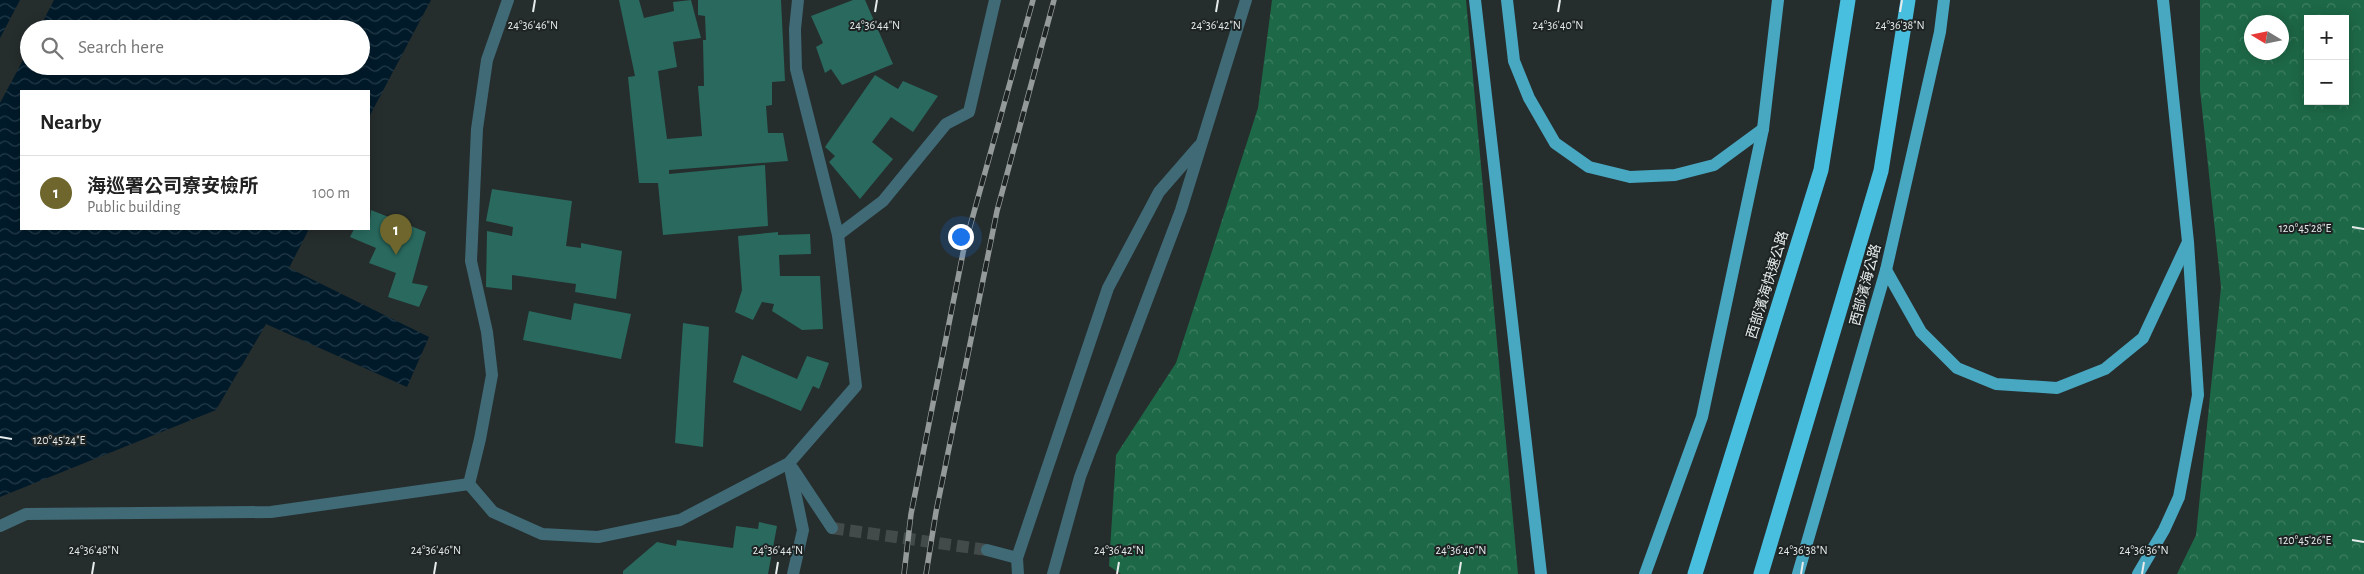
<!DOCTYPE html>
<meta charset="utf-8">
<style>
:root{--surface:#fff;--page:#f2f2f2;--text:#222;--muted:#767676;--line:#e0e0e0;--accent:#6e662c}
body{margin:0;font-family:"Alegreya Sans","Noto Sans TC",sans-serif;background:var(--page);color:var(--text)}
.controls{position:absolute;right:15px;top:15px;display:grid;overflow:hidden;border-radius:0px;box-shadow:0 2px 12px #0003}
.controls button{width:45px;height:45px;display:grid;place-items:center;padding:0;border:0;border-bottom:1px solid var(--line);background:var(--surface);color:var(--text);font:25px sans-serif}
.compass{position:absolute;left:2244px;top:15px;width:45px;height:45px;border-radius:50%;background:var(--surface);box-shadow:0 2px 12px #0003;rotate:280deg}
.you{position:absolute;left:960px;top:236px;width:18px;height:18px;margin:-12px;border:4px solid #fff;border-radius:50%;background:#1a73e8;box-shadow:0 0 0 8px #1a73e833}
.badge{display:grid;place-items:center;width:32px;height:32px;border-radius:50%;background:var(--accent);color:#fff;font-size:16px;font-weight:700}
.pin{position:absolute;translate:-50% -41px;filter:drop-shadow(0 1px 2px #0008)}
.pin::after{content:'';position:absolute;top:26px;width:18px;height:15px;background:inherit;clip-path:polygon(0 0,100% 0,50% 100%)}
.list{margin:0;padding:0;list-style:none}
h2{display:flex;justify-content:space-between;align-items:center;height:65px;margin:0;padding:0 20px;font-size:21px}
h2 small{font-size:16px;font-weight:400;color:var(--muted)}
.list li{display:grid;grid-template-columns:32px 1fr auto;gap:15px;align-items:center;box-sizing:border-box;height:75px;padding:0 20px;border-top:1px solid var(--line)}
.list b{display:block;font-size:19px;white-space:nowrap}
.list p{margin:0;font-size:16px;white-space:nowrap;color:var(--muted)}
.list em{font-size:16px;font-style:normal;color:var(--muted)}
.icon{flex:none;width:28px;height:28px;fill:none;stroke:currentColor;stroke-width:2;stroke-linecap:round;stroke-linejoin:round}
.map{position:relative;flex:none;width:2364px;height:574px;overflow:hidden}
.search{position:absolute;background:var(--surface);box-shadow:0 2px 12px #0003;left:20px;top:20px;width:350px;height:55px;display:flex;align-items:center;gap:12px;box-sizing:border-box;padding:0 18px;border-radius:28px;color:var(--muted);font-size:19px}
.panel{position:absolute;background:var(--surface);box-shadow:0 2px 12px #0003;left:20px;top:90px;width:350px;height:140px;border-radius:0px}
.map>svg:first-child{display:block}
</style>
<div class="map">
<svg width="2364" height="574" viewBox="0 0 2364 574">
<defs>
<pattern id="forest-crowns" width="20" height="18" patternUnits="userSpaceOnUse" patternTransform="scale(1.25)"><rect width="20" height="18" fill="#1d6847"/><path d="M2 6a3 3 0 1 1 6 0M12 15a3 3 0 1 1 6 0" fill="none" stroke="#3e7e62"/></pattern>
<pattern id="water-waves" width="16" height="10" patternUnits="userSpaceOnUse" patternTransform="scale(1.25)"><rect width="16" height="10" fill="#001a2a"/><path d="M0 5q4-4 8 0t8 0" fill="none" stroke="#253b49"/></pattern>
</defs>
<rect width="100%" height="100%" fill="#262d2d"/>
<g fill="url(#forest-crowns)" fill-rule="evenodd">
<polygon points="1272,0 1466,0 1518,574 1121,574 1109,566 1116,455 1176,363 1258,108"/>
<path d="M2200 0H2364V574H2177L2196 535 2221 287 2200 90ZM2308 19H2345V101H2308ZM2252 22H2282V52H2252Z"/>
</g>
<g fill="url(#water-waves)">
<polygon points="0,0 20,0 0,38"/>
<polygon points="54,0 431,0 369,117 369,91 21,91 21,229 309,229 289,268 429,337 407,387 266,324 216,410 0,497 0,103 29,49 29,66 361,66 361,29 39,29"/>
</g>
<g fill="#29695e">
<polygon points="619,0 639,0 644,18 674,11 673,2 691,0 701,38 673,42 677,67 658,71 667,139 702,136 698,86 704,86 703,40 706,40 705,16 698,15 698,0 781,0 785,81 772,82 772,105 766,106 768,133 783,133 788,161 669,170 669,174 765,165 768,226 663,235 658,183 639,183 628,77 635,76"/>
<polygon points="853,0 865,0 893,64 842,85 831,69 825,73 816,47 823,43 811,16"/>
<polygon points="875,75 898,89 903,81 938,96 913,132 891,117 872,142 893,159 860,199 829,162 835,156 825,147"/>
<polygon points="492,189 572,201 566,246 581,248 581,243 622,251 616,299 575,292 576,284 512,275 512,290 486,287 487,231 512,236 513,227 486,221"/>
<polygon points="371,210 426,232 412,283 428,286 419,307 388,297 396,273 369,263 376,248 350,237 354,229 369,229"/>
<polygon points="778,232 778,235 810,234 811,254 779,255 780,276 820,276 823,329 802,330 772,311 774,304 762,302 753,320 735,312 742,290 738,236"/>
<polygon points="574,303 631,314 621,359 523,340 529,311 571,320"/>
<polygon points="683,323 709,327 703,447 675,443"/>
<polygon points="742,355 797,379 807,356 829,363 819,389 813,386 801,411 733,382"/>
<polygon points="759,522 777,526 768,574 623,574 623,571 657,542 676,546 677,540 733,548 736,526 758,529"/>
</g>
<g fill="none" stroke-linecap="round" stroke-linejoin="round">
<polyline stroke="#434a4a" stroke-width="12" stroke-dasharray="12 6" stroke-linecap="butt" points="832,528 987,550"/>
<g stroke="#3f6a76" stroke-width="12">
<polyline points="508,0 487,60 477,129 471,261 487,332 492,375 480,439 469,484 493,512 542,534 598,537 680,520 789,463 856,386 838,235 796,69 795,29 798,0"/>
<polyline points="838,235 883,201 946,124 969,112 995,0"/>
<polyline points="789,463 803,530 793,574"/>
<polyline points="793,469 832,528"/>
<polyline points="0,526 26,514 271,512 469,484"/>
<polyline points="987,550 1017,558"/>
<polyline points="1018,574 1017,558 1108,288 1159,192 1199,146"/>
<polyline points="1053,574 1080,477 1181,210 1246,0"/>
</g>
<g stroke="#48a7c1" stroke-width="12">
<polyline points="1475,0 1541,574"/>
<polyline points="1507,0 1514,61 1529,98 1555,143 1589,167 1630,177 1675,175 1714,165 1763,129"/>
<polyline points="1886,270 1921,332 1957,368 1996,384 2057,388 2105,369 2143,338 2187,244"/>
<polyline points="1645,574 1702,417 1763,129 1778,0"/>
<polyline points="1798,574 1886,270 1940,32 1944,0"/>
<polyline points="2138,574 2164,530 2179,497 2198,395 2188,242 2163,0"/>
</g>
<g stroke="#48bfdf" stroke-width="15">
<polyline points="1695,574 1821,170 1848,0"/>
<polyline points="1761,574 1881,171 1908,0"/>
</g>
<defs>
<g id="rail">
<polyline points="904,574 911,514 964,248 1033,0"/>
<polyline points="926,574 936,512 997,211 1054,0"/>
</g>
</defs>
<use href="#rail" stroke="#949a9a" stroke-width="5.5"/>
<use href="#rail" stroke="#1d2323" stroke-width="4" stroke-dasharray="11" stroke-linecap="butt"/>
</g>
<path fill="none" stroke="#e7ebeb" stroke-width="2" d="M533 12 535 0M875 12 877 0M1216 12 1218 0M1558 12 1560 0M1900 12 1902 0M2352 227 2364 229M0 437 12 439M2352 540 2364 542M92 574 94 562M434 574 436 562M776 574 778 562M1117 574 1119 562M1459 574 1461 562M1801 574 1803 562M2142 574 2144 562"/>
<g text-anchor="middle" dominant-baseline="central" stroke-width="4" stroke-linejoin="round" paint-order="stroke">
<g font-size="14" fill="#e7ebeb" stroke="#1d2323">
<text transform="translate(1768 285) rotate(-73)">西部濱海快速公路</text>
<text transform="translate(1866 285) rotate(-75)">西部濱海公路</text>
</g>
</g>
<g font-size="12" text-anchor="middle" fill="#e7ebeb" stroke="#1d2323" stroke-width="4" stroke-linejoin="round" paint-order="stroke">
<text x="533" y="29">24°36'46"N</text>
<text x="875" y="29">24°36'44"N</text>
<text x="1216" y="29">24°36'42"N</text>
<text x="1558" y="29">24°36'40"N</text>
<text x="1900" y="29">24°36'38"N</text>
<text x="2305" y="232">120°45'28"E</text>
<text x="59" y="444">120°45'24"E</text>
<text x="2305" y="544">120°45'26"E</text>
<text x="94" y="554">24°36'48"N</text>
<text x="436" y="554">24°36'46"N</text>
<text x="778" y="554">24°36'44"N</text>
<text x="1119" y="554">24°36'42"N</text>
<text x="1461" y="554">24°36'40"N</text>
<text x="1803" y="554">24°36'38"N</text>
<text x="2144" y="554">24°36'36"N</text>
</g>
</svg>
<div class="controls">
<button>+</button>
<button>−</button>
</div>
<svg class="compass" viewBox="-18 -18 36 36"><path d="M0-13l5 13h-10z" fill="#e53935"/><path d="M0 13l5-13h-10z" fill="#767676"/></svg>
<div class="you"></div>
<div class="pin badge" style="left:396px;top:255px">1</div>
<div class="search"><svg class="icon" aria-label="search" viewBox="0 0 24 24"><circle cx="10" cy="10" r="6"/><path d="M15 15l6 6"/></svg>Search here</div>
<section class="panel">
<h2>Nearby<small></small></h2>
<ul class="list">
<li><span class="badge">1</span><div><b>海巡署公司寮安檢所</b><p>Public building</p></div><em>100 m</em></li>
</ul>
</section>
</div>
